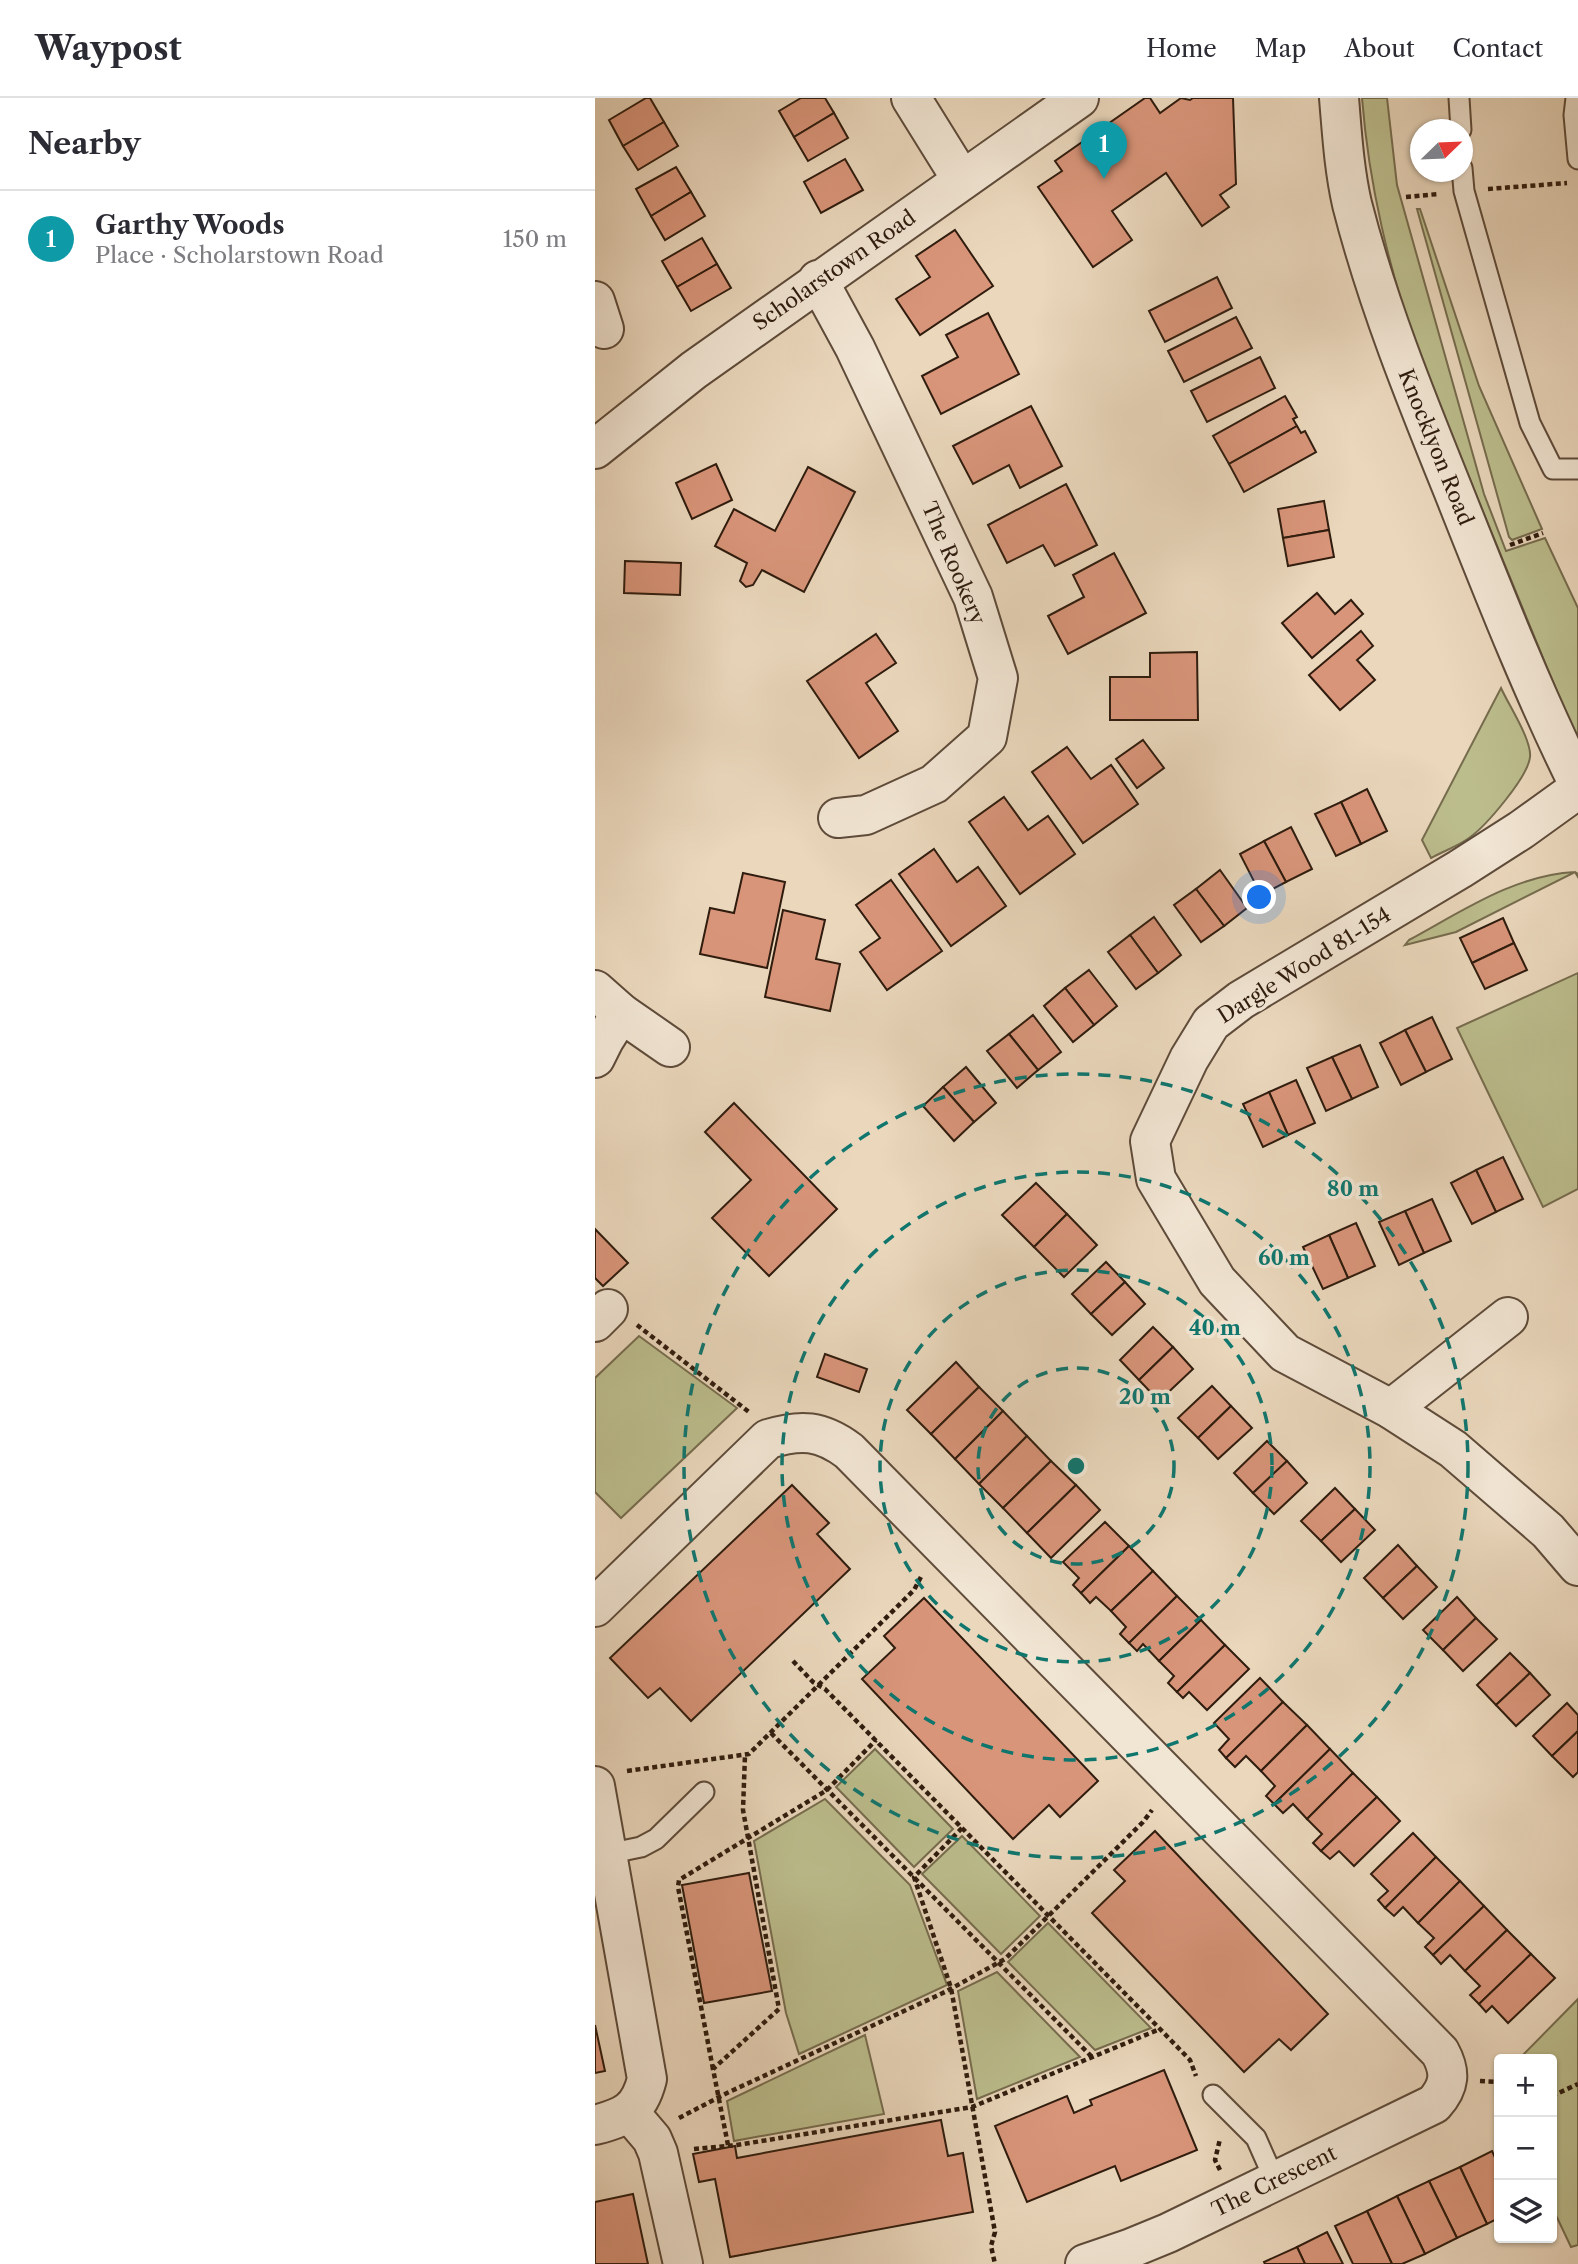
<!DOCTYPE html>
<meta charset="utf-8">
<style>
:root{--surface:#fff;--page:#f2f2f3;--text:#2b2b33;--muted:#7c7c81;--line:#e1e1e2;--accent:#8f2418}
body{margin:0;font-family:"Libre Caslon Text",serif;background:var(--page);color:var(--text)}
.controls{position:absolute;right:21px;bottom:21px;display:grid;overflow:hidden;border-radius:7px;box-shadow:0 2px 5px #0004}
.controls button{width:63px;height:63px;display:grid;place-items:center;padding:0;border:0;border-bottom:2px solid var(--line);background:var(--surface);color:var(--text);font:35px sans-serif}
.compass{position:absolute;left:815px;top:21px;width:63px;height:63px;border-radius:50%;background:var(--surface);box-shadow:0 2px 5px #0004;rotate:67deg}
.you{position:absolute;left:665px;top:800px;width:24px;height:24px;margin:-18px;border:5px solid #fff;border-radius:50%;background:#1a73e8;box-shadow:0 0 0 10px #1a73e833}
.badge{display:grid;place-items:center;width:46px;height:46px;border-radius:50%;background:var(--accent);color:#fff;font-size:23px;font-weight:700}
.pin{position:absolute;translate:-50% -58px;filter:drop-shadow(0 2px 4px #0008)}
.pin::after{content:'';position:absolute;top:37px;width:24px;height:21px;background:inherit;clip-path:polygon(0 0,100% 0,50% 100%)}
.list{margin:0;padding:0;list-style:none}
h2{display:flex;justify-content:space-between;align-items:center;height:91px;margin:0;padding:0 28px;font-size:30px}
h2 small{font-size:23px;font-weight:400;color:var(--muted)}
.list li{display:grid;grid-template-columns:46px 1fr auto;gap:21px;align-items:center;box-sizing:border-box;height:98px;padding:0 28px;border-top:2px solid var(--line)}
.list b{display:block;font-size:26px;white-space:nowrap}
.list p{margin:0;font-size:23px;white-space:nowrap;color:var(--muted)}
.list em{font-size:23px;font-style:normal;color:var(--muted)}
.icon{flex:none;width:38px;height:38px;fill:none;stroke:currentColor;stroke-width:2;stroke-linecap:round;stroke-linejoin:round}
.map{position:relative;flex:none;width:983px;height:2166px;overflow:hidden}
header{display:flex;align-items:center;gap:42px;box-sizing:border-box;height:98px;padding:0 35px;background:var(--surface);border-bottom:2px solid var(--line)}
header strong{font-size:33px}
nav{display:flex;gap:38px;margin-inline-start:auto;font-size:24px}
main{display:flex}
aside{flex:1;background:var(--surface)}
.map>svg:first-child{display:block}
</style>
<header>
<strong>Waypost</strong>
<nav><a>Home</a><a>Map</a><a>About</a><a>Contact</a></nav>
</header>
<main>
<aside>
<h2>Nearby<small></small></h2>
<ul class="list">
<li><span class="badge" style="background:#0f9aa8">1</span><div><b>Garthy Woods</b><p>Place · Scholarstown Road</p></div><em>150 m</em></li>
</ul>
</aside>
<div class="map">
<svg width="983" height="2166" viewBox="0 0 983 2166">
<rect width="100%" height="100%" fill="#ead7bc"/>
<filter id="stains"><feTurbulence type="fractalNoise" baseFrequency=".00286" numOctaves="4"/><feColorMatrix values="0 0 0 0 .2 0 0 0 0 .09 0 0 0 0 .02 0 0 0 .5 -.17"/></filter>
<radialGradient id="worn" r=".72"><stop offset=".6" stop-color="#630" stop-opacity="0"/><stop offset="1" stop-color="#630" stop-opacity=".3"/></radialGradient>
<g fill="#bcbd8d" stroke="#766c4e" stroke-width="2">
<path d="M767 0H792L802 87 889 396 911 453 950 440 983 510V645L822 253C794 169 774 89 767 0Z"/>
<polygon points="822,111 825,111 884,288 947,431 917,442 914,439"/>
<path d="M906 590C913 606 937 642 935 659 933 679 891 728 874 740 863 748 849 753 836 760L827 742Z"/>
<path d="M980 774 983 776V779L980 774 861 834 810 847 814 842C866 814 919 777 980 774Z"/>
<polygon points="983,875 983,1091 948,1109 862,930"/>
<polygon points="44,1238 142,1310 26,1420 0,1394 0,1280"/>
<polygon points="280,1651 358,1731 319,1769 241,1689"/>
<polygon points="230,1701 315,1787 352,1887 204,1956 191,1915 159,1743"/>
<polygon points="367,1738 445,1818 406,1856 327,1776"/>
<polygon points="453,1825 556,1930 500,1952 413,1864"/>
<polygon points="402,1874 485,1959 382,2001 363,1893"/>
<polygon points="983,1901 983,2147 976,2149 957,2109 957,1961 924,1961"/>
<polygon points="270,1937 289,2016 139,2043 132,2003"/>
</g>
<g fill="#d9957a" stroke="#2f1c0e" stroke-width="2">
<polygon points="51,0 55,0 69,24 28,48 14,22"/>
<polygon points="206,0 230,0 239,15 199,39 184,13"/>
<polygon points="550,0 555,0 565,15 586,0 595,2 598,0 638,0 641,86 625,97 634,109 607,128 571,75 517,113 537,142 498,169 443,89 467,73 460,63"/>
<polygon points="239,15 253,40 213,63 199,39"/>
<polygon points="69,24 83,48 43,72 28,48"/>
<polygon points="250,61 268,92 226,115 209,84"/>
<polygon points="81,69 96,94 56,118 41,91"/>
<polygon points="96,94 110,118 70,142 56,118"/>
<polygon points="360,132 398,188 325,237 301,201 335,179 321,158"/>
<polygon points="107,140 122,166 82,189 67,163"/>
<polygon points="122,166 136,190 96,213 82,189"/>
<polygon points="622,179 637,210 570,244 554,213"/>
<polygon points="393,215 424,276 346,316 327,278 363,259 351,237"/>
<polygon points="641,219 657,250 589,284 573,253"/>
<polygon points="665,259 680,290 612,324 596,293"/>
<polygon points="690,298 702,319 698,321 702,328 634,366 618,338"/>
<polygon points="436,308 467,368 425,390 414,367 378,386 358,348"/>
<polygon points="702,328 706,335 710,333 721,354 649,394 634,366"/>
<polygon points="121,366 137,402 97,421 81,385"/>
<polygon points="213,369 260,394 209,494 167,472 158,487 151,489 145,483 152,465 120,448 139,411 180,433"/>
<polygon points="471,386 502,447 460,468 448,447 412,465 393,427"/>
<polygon points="729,403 734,432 688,440 683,411"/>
<polygon points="734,432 739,459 693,468 688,440"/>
<polygon points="519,455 551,515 473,556 453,518 489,499 478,477"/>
<polygon points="30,463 86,465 85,497 29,495"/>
<polygon points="722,495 740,516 756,502 768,516 717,560 687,525"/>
<polygon points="766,533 778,548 762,562 780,582 745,612 714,577"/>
<polygon points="281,536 301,565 271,585 303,633 264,660 212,583"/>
<polygon points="602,554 603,622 515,622 515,579 555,579 555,555"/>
<polygon points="548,642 569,670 542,690 521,661"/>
<polygon points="472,649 496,681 516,667 543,706 488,745 437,674"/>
<polygon points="772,691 792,733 766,746 746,704"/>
<polygon points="409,699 433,732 453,718 480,756 425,796 374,724"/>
<polygon points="746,704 766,746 741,758 720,716"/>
<polygon points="696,729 717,771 691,784 669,743"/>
<polygon points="669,743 691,784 666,797 645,756"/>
<polygon points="339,751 362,784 383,769 411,808 356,848 304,776"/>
<polygon points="625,772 652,810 629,828 601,791"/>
<polygon points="148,775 190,784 172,870 105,856 115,810 139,815"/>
<polygon points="296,782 347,853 292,892 265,854 285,840 261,807"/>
<polygon points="601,791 629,828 606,844 579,807"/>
<polygon points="188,812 230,822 221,861 245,866 235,913 170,899"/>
<polygon points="559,819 586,857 563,875 535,837"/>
<polygon points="908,820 919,845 877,865 865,840"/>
<polygon points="535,837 563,875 541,891 513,854"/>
<polygon points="919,845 932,872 890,891 877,865"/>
<polygon points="494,872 522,908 499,927 470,890"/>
<polygon points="470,890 499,927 478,944 449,908"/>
<polygon points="438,917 466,954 443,972 414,936"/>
<polygon points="837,919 857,961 831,974 810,932"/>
<polygon points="810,932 831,974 806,987 785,945"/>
<polygon points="414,936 443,972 422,990 392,953"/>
<polygon points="765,947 783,989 757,1001 737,959"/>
<polygon points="737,959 757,1001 731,1013 712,970"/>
<polygon points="371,969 401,1005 379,1024 348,989"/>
<polygon points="701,982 720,1025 693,1037 674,994"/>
<polygon points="348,989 379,1024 359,1043 328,1008"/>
<polygon points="674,994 693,1037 668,1049 648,1006"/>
<polygon points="139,1005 242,1111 174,1178 117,1120 156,1082 110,1034"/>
<polygon points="908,1059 928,1101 901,1114 881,1072"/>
<polygon points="881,1072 901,1114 877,1126 856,1085"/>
<polygon points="441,1085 472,1116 439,1149 407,1117"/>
<polygon points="837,1101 856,1143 829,1155 810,1113"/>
<polygon points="810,1113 829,1155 804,1167 784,1124"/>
<polygon points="472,1116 502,1147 469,1179 439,1149"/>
<polygon points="761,1125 780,1168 753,1180 734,1137"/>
<polygon points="0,1131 33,1165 8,1188 0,1180"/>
<polygon points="734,1137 753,1180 728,1191 708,1149"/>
<polygon points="511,1164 530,1184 496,1216 477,1196"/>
<polygon points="530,1184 550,1206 517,1237 496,1216"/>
<polygon points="558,1229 578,1249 544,1282 525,1262"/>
<polygon points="578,1249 598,1271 564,1303 544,1282"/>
<polygon points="230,1256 272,1271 264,1294 222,1279"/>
<polygon points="361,1264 384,1289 336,1336 312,1312"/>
<polygon points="617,1288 636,1308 603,1340 583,1320"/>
<polygon points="384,1289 408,1313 360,1361 336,1336"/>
<polygon points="636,1308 657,1330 623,1361 603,1340"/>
<polygon points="408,1313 432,1338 384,1386 360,1361"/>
<polygon points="432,1338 456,1363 408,1410 384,1386"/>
<polygon points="672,1343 692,1363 658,1395 639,1375"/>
<polygon points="456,1363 481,1387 432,1435 408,1410"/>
<polygon points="692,1363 712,1385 679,1416 658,1395"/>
<polygon points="197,1387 234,1425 222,1436 255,1471 96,1623 65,1590 53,1600 15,1560"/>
<polygon points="481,1387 505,1412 456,1460 432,1435"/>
<polygon points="740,1390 760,1411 726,1443 706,1423"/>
<polygon points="760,1411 780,1432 746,1464 726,1443"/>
<polygon points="510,1424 534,1448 486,1495 478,1487 484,1480 468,1464"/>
<polygon points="803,1447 822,1468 788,1500 769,1480"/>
<polygon points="534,1448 558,1473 516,1513 501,1499 495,1505 486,1495"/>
<polygon points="822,1468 842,1489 808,1521 788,1500"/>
<polygon points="558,1473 582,1498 534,1545 525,1536 531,1529 516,1513"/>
<polygon points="582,1498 606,1522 564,1563 548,1546 542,1553 534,1545"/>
<polygon points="862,1499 881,1520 848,1552 828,1532"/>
<polygon points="329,1500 503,1683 465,1719 454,1707 418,1741 267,1581 300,1550 289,1538"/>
<polygon points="881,1520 902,1541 868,1573 848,1552"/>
<polygon points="606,1522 630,1547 582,1594 573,1585 579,1578 564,1563"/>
<polygon points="630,1547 654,1571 612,1612 594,1594 588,1600 582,1594"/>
<polygon points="915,1555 935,1575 901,1607 882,1587"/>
<polygon points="935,1575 955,1597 921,1628 901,1607"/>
<polygon points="665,1580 688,1604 631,1660 624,1652 634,1641 619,1625"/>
<polygon points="688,1604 712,1627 666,1673 651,1658 640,1669 631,1660"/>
<polygon points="972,1605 983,1617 983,1633 957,1658 938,1638"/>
<polygon points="712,1627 735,1651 679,1706 671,1698 680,1688 666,1673"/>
<polygon points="983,1633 983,1674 978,1679 957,1658"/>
<polygon points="735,1651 758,1675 712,1721 698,1706 688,1715 679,1706"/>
<polygon points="758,1675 782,1699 726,1753 718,1745 727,1736 712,1721"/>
<polygon points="782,1699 805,1723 759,1768 744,1753 735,1761 726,1753"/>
<polygon points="560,1733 733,1916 696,1952 684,1941 649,1974 497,1815 530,1783 519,1772"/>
<polygon points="818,1735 841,1759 790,1810 783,1802 793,1793 776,1776"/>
<polygon points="841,1759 865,1783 823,1825 808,1809 799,1818 790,1810"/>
<polygon points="154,1775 177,1893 109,1905 87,1787"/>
<polygon points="865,1783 889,1808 838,1857 830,1849 839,1840 823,1825"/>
<polygon points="889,1808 912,1832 870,1873 855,1857 846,1866 838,1857"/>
<polygon points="912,1832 936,1856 884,1906 875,1897 885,1888 870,1873"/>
<polygon points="936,1856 960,1880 913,1925 897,1908 891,1914 884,1906"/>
<polygon points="0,1927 10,1973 0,1975"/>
<polygon points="569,1972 602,2052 526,2083 520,2068 432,2104 400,2028 472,1998 479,2015 497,2007 495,2002"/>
<polygon points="346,2022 353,2058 368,2055 378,2114 135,2159 120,2081 104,2084 98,2056 140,2048 142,2060"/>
<polygon points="897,2053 904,2068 904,2120 892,2126 865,2069"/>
<polygon points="865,2069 892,2126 862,2140 834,2083"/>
<polygon points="834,2083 862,2140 830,2156 802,2098"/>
<polygon points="38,2096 53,2166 0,2166 0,2104"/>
<polygon points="802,2098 830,2156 807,2166 797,2166 772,2113"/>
<polygon points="772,2113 797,2166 758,2166 740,2128"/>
<polygon points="732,2134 748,2166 710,2166 702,2149"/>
<polygon points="702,2149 710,2166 670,2166 669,2164"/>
</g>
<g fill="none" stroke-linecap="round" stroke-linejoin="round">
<defs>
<g id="service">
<polyline points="864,0 866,32"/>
<polyline points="981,0 979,17 983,61"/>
<polyline points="867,70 869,93 935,325 958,371 983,371"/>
<polyline points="12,1756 46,1749 61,1741 109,1694"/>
<polyline points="618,1997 661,2040 680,2083"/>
</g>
<g id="minor">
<polyline points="316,0 367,82"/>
<polyline points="223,182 260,250 378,499 403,580 392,639 339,686 271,717 243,720"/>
<polyline points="0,203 9,231"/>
<polyline points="983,691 926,732 865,771 646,902 616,925 594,961 555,1043 561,1081 622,1183 690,1255 796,1311 858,1351 953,1433 983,1468"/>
<polyline points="0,892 26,915 75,949"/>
<polyline points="0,960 9,942 26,915"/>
<polyline points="0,1224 13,1211"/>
<polyline points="796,1311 913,1219"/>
<path d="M0 1509 173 1341C206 1331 226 1332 254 1353L845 1954C856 1974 855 1988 839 2006L573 2135 534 2151 490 2166"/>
<path d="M0 1688 52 1981C44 2013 30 2019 0 2027"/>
<polyline points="34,2014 57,2041 63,2055 88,2166"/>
</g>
<g id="tertiary">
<path d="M744 0C747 35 749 71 757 106 782 204 820 298 858 392 897 490 936 590 983 685"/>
<polyline points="0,351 99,272 484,0"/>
</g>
</defs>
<use href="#service" stroke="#5e4b3a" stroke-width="23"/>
<use href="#minor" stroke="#5e4b3a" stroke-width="42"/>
<use href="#tertiary" stroke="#5e4b3a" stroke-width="42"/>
<g stroke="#2f1c0e" stroke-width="4.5" stroke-dasharray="5 3.5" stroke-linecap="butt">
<polyline points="893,91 972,85"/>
<polyline points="811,99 843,96"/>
<polyline points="915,447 948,435"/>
<polyline points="42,1227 154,1314"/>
<polyline points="198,1563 218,1584 230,1591 565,1931 595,1962 601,1978"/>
<polyline points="176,1635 497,1959"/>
<polyline points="32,1673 154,1656 319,1492 327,1477"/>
<polyline points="367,1730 319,1779 356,1890 400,2134 396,2148 400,2166"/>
<polyline points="118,1971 83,1789 84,1782 232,1692 281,1642"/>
<polyline points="885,1983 904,1984"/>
<polyline points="957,1998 983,1986"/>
<polyline points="84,2020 132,1995 350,1894 410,1861 548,1724 557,1712"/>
<polyline points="133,2047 118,1971 184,1911 148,1712 150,1657"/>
<polyline points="99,2051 142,2047 377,2009 565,1931"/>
<polyline points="625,2072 620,2062 625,2041"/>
</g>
<use href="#service" stroke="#f1e5d3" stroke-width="19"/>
<use href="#minor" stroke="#f1e5d3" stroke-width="38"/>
<use href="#tertiary" stroke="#f1e5d3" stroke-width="38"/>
</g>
<g fill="none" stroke="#0f766e" stroke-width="3.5" stroke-dasharray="12 9">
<circle cx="481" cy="1368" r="98"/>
<circle cx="481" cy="1368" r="196"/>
<circle cx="481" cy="1368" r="294"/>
<circle cx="481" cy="1368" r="392"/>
</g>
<g text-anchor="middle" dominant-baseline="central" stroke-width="7" stroke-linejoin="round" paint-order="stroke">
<g font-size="21" fill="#2f1c0e" stroke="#f1e5d3">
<text transform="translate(239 172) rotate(-35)">Scholarstown Road</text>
<text transform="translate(841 349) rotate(68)">Knocklyon Road</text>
<text transform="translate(359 465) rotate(67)">The Rookery</text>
<text transform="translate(709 867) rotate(-32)">Dargle Wood 81-154</text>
<text transform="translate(679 2083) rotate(-26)">The Crescent</text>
</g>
</g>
<circle cx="481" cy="1368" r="10" fill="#0f766e" stroke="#f1e5d3" stroke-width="3.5"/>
<g font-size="21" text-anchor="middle" font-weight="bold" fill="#0f766e" stroke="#f1e5d3" stroke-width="7" stroke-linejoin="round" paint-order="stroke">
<text x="758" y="1098">80 m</text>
<text x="689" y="1167">60 m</text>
<text x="620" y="1237">40 m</text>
<text x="550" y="1306">20 m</text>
</g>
<rect width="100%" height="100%" filter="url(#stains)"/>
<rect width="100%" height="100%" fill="url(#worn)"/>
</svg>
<div class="controls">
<button>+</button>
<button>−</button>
<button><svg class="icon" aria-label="layers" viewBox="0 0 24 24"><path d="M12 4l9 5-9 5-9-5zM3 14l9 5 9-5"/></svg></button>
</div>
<svg class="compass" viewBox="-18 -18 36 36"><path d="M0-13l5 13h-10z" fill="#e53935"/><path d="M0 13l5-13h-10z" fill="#7c7c81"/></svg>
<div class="you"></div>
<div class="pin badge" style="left:509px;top:81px;background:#0f9aa8">1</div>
</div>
</main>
